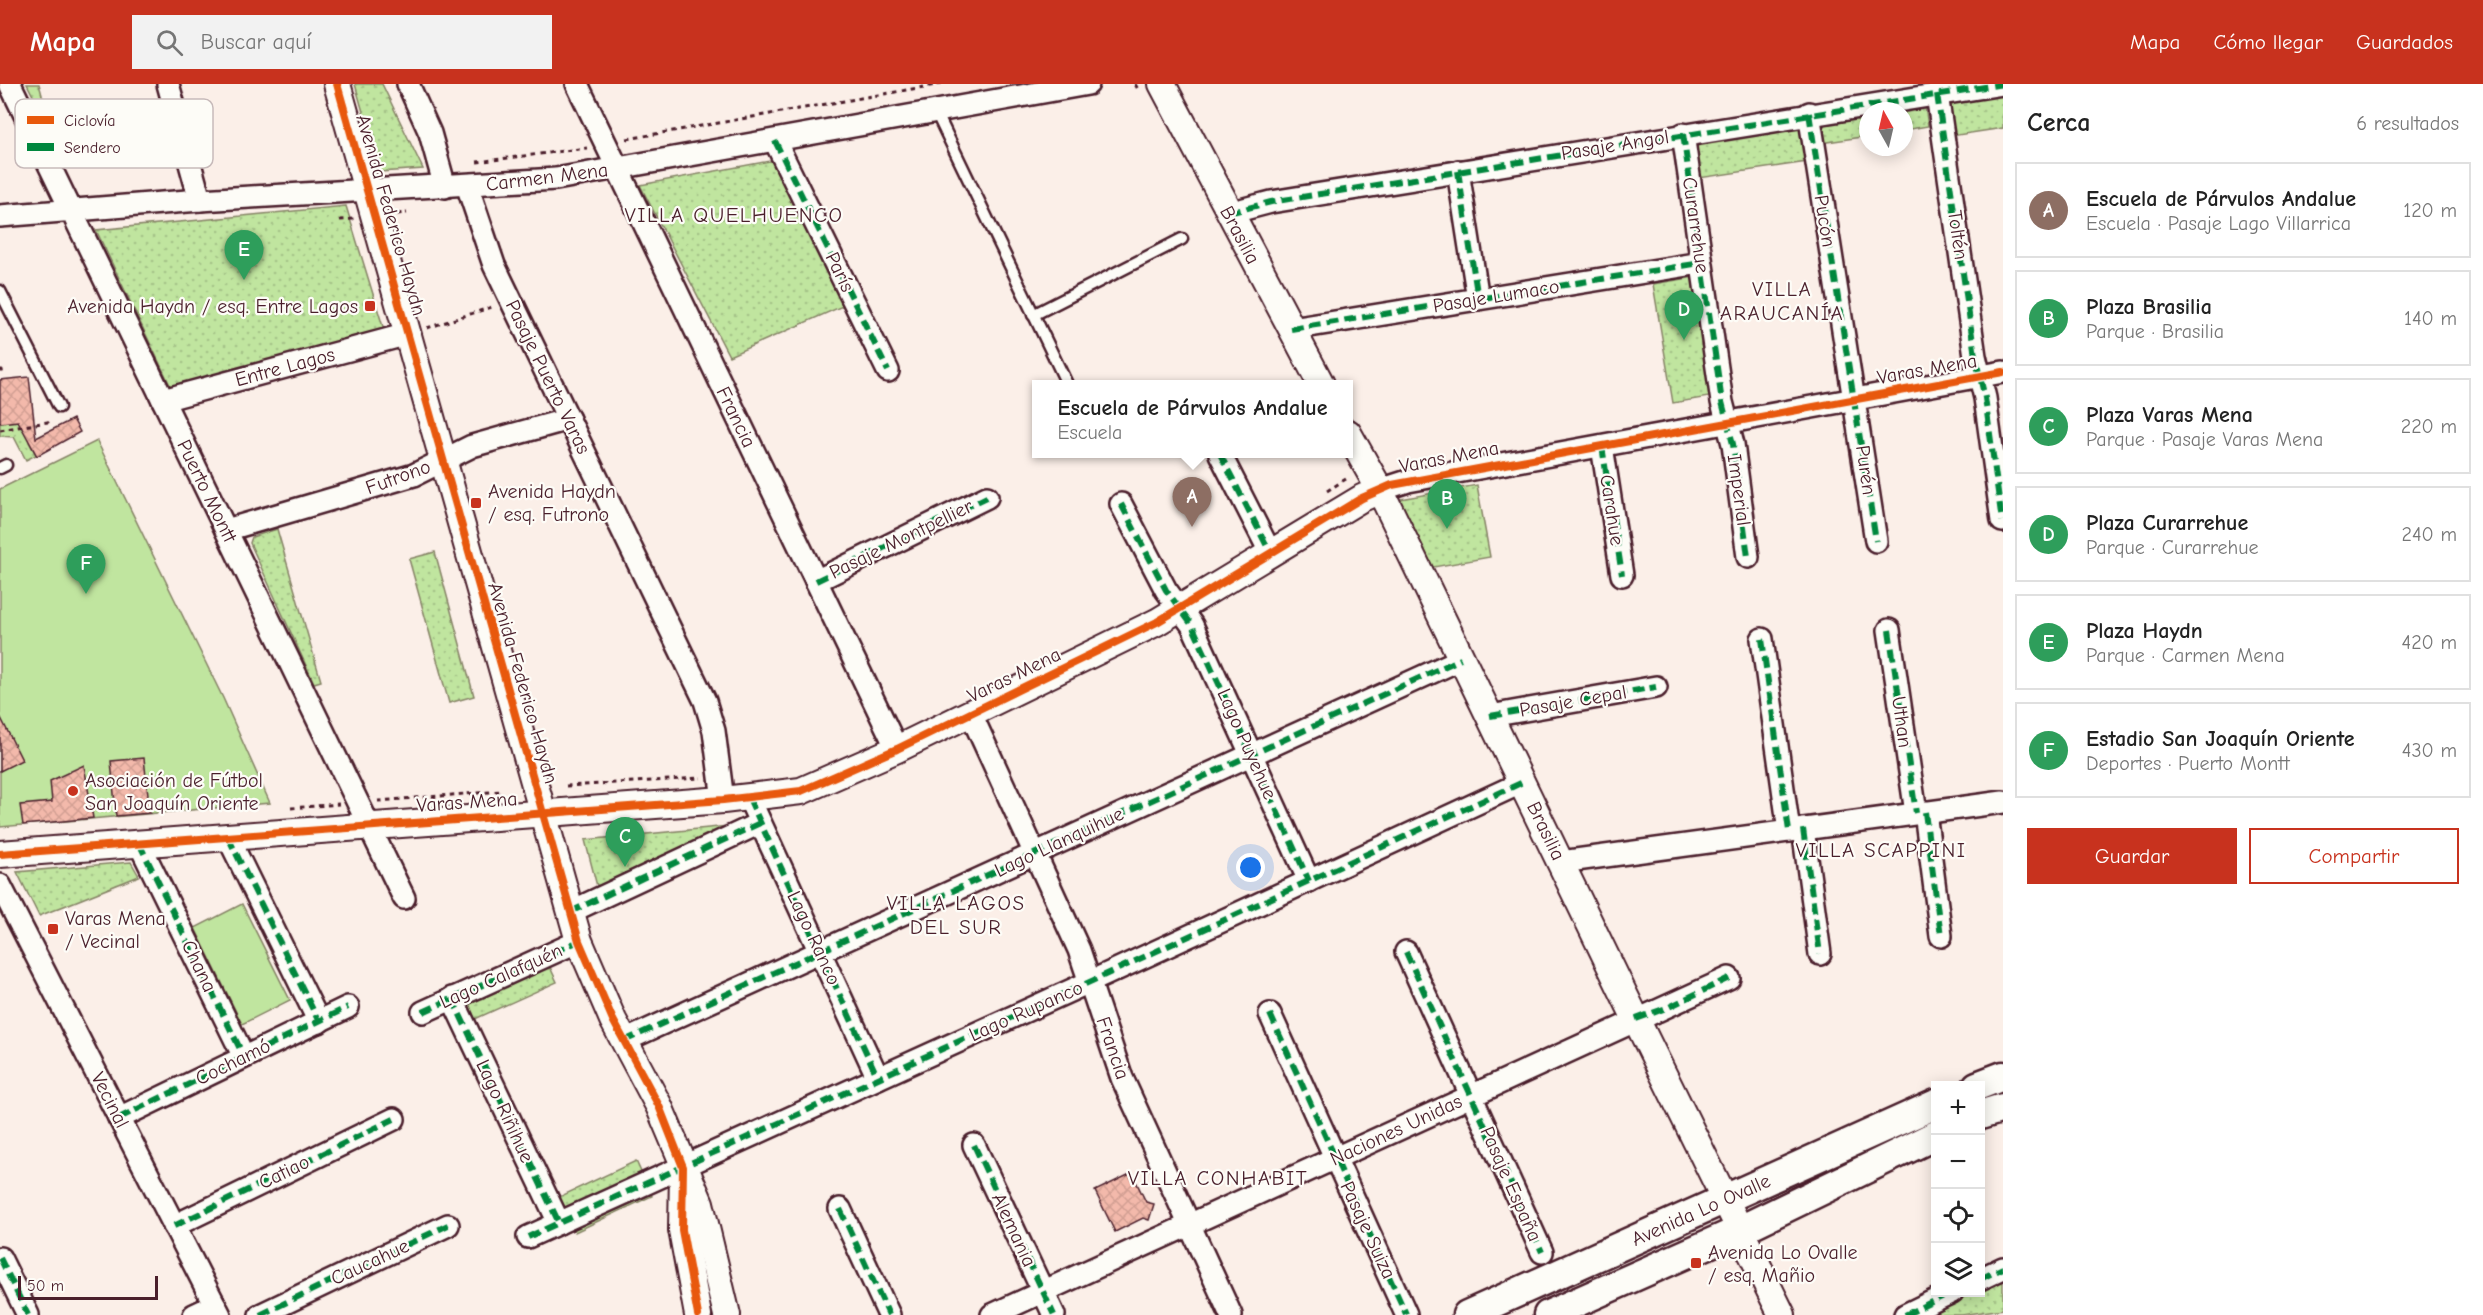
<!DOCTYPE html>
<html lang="es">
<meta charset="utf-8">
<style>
:root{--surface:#fff;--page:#f2f2f2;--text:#222;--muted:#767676;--line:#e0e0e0;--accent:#c8321e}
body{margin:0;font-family:"Comic Neue",sans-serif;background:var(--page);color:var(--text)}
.controls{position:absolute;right:18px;bottom:18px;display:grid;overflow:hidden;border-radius:0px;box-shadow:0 3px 15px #0003}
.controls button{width:54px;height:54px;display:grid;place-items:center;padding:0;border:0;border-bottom:2px solid var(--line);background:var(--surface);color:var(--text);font:30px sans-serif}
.compass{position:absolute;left:1859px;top:18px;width:54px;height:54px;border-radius:50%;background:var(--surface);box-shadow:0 3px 15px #0003;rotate:352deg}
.scale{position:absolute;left:18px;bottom:15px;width:140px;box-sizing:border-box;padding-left:6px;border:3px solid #4a1f2b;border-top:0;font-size:16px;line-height:21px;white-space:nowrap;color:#4a1f2b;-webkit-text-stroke:4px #fdfcf7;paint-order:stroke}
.you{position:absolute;left:1251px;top:784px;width:21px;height:21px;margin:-15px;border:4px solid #fff;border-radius:50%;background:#1a73e8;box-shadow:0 0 0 9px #1a73e833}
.badge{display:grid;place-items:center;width:39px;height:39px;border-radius:50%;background:var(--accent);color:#fff;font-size:20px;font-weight:700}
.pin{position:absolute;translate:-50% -50px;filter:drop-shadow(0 2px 3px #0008)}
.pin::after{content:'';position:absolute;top:32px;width:21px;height:18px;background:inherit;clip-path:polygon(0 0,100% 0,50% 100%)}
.popup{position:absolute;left:1032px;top:296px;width:321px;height:78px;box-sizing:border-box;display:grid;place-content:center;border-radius:0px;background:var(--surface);filter:drop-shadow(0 2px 4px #0005);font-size:20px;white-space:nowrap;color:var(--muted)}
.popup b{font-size:22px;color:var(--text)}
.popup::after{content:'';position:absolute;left:50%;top:100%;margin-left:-12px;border:12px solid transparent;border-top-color:var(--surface)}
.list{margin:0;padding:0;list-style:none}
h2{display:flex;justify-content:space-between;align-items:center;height:78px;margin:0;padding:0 24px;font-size:26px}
h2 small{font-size:20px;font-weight:400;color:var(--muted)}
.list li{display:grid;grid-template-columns:39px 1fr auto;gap:18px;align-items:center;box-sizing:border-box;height:96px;margin:0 12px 12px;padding:0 12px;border:2px solid var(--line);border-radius:0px}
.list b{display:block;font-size:22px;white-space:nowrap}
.list p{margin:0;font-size:20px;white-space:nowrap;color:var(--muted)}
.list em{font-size:20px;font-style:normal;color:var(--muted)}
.actions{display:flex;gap:12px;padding:18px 24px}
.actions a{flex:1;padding:14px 0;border:2px solid var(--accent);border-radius:0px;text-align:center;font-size:21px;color:var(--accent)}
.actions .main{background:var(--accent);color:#fff}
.icon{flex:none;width:33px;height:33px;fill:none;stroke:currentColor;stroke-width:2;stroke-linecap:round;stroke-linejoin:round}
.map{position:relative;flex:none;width:2003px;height:1231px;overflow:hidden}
header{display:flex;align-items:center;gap:36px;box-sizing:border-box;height:84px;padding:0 30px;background:var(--accent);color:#fff}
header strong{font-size:28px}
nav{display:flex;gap:33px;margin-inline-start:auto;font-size:21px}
.search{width:420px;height:54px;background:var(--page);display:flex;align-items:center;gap:15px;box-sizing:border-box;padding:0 21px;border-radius:0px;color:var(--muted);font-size:22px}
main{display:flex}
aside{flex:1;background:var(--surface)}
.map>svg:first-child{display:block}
</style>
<header>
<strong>Mapa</strong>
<div class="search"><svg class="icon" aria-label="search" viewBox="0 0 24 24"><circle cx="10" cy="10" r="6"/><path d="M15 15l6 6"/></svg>Buscar aquí</div>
<nav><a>Mapa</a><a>Cómo llegar</a><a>Guardados</a></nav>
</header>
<main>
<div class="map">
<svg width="2003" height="1231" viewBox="0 0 2003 1231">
<defs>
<pattern id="grass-dots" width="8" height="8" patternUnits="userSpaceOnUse" patternTransform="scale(1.5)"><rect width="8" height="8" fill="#c0e59f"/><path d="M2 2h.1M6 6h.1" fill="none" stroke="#a6c489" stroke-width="1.8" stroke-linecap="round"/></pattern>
<pattern id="building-cross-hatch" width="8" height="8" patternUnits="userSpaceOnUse" patternTransform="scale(1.5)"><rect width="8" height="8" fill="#f3b9ab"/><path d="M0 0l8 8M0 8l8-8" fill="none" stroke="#d29f93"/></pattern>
</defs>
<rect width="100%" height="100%" fill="#fbefe8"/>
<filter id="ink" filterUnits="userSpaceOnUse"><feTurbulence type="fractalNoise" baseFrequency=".0167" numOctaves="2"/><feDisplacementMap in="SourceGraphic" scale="12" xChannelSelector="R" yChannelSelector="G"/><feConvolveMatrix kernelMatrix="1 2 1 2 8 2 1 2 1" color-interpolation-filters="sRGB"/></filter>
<g filter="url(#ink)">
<g fill="url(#grass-dots)" stroke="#858265" stroke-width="1.5">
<polygon points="27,0 39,0 53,51"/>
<polygon points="355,0 382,0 423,85 380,88"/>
<polygon points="2003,4 2003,44 1951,52 1946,13"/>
<polygon points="1924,17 1928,42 1904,46 1904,27 1868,27 1868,52 1821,59 1818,34"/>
<polygon points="1801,39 1807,78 1699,94 1693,55"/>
<polygon points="775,76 845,221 729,272 640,101"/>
<polygon points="346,122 384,246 171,303 96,146"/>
<polygon points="1695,193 1715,312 1673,319 1653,200"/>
<polygon points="25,336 29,358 36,371 26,376 14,353 0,352 0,339"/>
<polygon points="1477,401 1490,473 1428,484 1395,416"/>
<polygon points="277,445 321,597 314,599 250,459 252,453"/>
<polygon points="435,468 474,612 449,619 409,475"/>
<polygon points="750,740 599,810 585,756"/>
<polygon points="131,778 139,792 39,832 17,788"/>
<polygon points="547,877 557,898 475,935 467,914"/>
<polygon points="636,1077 652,1112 575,1148 559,1113"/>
<polygon points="2003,1193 2003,1225 1962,1231 1927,1231 1972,1209 1980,1208 1981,1204"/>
</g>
<g fill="#c0e59f" stroke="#858265" stroke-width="1.5">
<polygon points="97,357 223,614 270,719 0,743 0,405"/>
<polygon points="242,820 290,916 242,940 195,844"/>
</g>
<g fill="url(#building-cross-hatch)" stroke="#4a1f2b" stroke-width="1.5">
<polygon points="29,293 36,354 73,335 80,348 37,372 18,337 0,339 0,296"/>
<polygon points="0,632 22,676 0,687"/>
<polygon points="144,674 150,729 116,732 111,677"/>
<polygon points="84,681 93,734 23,741 20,721 52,718 50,697"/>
<polygon points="1132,1089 1146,1118 1154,1120 1149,1136 1143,1134 1115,1148 1095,1107"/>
</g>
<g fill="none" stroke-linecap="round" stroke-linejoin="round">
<defs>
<g id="service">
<polyline points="936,28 1067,300"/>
<polyline points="0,207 59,323"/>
<polyline points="1033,231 1182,155"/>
<polyline points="0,384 6,381"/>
</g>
<g id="minor">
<polyline points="10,0 404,814"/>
<polyline points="168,0 200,116"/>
<polyline points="408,0 430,49 445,103"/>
<polyline points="577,0 897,665"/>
<polyline points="1937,10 1975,272 1985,314 2002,437"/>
<polyline points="1809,29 1876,457"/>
<polyline points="1683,50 1722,318 1733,360 1748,473"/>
<polyline points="775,57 888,287"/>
<polyline points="1458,87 1478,215"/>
<polyline points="467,101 494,181 508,210 705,617 714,647 723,716"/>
<polyline points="1229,129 1271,118 2003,0"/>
<polyline points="0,132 200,116 556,95 1088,0"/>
<polyline points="1291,245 1701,179"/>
<polyline points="163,316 408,250"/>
<polyline points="1602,362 1622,491"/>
<polyline points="1220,370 1271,470"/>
<polyline points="1380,406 1408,397 2003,288"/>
<polyline points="1121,420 1166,506 1192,541 1309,797"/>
<polyline points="226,446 414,391 472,362 569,335"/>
<polyline points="816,497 987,413"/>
<polyline points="1889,546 1916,729"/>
<polyline points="1762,555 1789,747"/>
<polyline points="971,630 1079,866 1122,994 1231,1231"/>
<polyline points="1490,632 1656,603"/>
<polyline points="749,714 878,994"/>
<polyline points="1925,728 1941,852"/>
<polyline points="1803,745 1820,870"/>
<polyline points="228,753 319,938"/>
<polyline points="139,759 244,973"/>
<polyline points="1561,778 2003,718"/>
<polyline points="0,801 220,1231"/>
<polyline points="570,828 760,739"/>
<polyline points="1406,868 1542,1168"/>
<polyline points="452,914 559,1139"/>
<polyline points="423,928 579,857"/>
<polyline points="1270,930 1406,1230"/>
<polyline points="624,957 1461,575"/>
<polyline points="119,1034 348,923"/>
<polyline points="974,1061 1054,1231"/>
<polyline points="840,1125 889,1231"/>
<polyline points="174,1142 394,1035"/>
<polyline points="528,1153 1107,890 1523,698"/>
<polyline points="0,1174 28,1231"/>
<polyline points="1980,1195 2003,1184"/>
<polyline points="194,1231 215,1221"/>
<polyline points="260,1231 448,1141"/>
<polyline points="992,1231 1729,894"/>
<polyline points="1905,1231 1952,1208"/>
</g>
<g id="tertiary">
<polyline points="337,0 579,857 613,936 659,1022 700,1119 727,1231"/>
<polyline points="1162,0 1321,300"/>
<polyline points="1348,349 1380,406 1636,935 1782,1231"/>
<polyline points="0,770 723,716 801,707 897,665 1157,538 1362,414 1380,406"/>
<polyline points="683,1087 682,1146 698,1231"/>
</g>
<g id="secondary">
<polyline points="1977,1002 2003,992"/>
<polyline points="1980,1031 2003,1024"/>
<polyline points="1467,1231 1936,1020"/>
<polyline points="1548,1231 1740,1146 1936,1051"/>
</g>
</defs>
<use href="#service" stroke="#4a1f2b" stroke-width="15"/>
<use href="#minor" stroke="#4a1f2b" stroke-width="26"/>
<use href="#tertiary" stroke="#4a1f2b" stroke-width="30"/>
<use href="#secondary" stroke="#4a1f2b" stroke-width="33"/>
<g stroke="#4a1f2b" stroke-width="3" stroke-dasharray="4.5 4.5" stroke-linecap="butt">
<polyline points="1135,0 1139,7"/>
<polyline points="627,55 941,0"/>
<polyline points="477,78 587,64"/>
<polyline points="397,130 407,129"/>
<polyline points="340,136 354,135"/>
<polyline points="427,244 492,223"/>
<polyline points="0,286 2,286 3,293"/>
<polyline points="0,346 48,338 51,334"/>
<polyline points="1327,407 1349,393"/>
<polyline points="566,702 701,694"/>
<polyline points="378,717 502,707"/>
<polyline points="291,724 339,720"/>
</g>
<use href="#service" stroke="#fdfcf7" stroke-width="10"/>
<use href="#minor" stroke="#fdfcf7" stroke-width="21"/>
<use href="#tertiary" stroke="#fdfcf7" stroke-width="26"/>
<use href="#secondary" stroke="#fdfcf7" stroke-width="28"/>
<g stroke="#00873e" stroke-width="6" stroke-dasharray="12 6" stroke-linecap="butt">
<polyline points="1937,10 1975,272 1985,314 2002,437"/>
<polyline points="1809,29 1876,457"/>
<polyline points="1683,50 1722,318 1733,360 1748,473"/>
<polyline points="775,57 888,287"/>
<polyline points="1458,87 1478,215"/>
<polyline points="1229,129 1271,118 2003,0"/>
<polyline points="1291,245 1701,179"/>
<polyline points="1602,362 1622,491"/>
<polyline points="1220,370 1271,470"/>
<polyline points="1121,420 1166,506 1192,541 1309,797"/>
<polyline points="816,497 987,413"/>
<polyline points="1889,546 1916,729"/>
<polyline points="1762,555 1789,747"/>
<polyline points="1490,632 1656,603"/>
<polyline points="749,714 878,994"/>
<polyline points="1925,728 1941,852"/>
<polyline points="1803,745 1820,870"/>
<polyline points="228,753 319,938"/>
<polyline points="139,759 244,973"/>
<polyline points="570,828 760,739"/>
<polyline points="1406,868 1542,1168"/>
<polyline points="452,914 559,1139"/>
<polyline points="423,928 579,857"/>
<polyline points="1270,930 1406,1230"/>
<polyline points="1636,935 1669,923 1729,894"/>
<polyline points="624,957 1461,575"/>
<polyline points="119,1034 348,923"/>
<polyline points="974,1061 1054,1231"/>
<polyline points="840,1125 889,1231"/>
<polyline points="174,1142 394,1035"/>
<polyline points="528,1153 1107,890 1523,698"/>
<polyline points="0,1174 28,1231"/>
<polyline points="1980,1195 2003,1184"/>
<polyline points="260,1231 448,1141"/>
<polyline points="1905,1231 1952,1208"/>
</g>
<defs>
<g id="cycleway">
<polyline points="337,0 579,857 613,936 659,1022 683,1083 682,1146 698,1231"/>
<polyline points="0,770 723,716 801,707 897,665 1157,538 1362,414 1392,401 2003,288"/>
</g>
</defs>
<use href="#cycleway" stroke="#fdfcf7" stroke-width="11"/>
<use href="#cycleway" stroke="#e8590c" stroke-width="8"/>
</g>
</g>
<g fill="#c8321e" stroke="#fdfcf7" stroke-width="2">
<rect x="364" y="216" width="12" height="12" rx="3"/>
<rect x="470" y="413" width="12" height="12" rx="3"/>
<circle cx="73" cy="707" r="6"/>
<rect x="47" y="839" width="12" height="12" rx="3"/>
<rect x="1690" y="1173" width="12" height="12" rx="3"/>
</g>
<g text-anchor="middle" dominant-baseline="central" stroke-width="4.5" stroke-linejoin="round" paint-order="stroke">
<g font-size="20" fill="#4a1f2b" stroke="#fdfcf7">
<text transform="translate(1615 61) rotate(-9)">Pasaje Angol</text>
<text transform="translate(547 93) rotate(-7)">Carmen Mena</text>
<text transform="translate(391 131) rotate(74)">Avenida Federico Haydn</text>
<text transform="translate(1825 137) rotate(81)">Pucón</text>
<text transform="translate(1696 141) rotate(82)">Curarrehue</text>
<text transform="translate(1240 151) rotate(62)">Brasilia</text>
<text transform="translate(1958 151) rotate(82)">Toltén</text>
<text transform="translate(840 188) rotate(64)">París</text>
<text transform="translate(1496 212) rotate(-9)">Pasaje Lumaco</text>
<text transform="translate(285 283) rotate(-15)">Entre Lagos</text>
<text transform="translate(1927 285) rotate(-10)">Varas Mena</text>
<text transform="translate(548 293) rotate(64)">Pasaje Puerto Varas</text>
<text transform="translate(736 333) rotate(64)">Francia</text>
<text transform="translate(1449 373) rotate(-11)">Varas Mena</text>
<text transform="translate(1866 386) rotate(82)">Purén</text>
<text transform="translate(398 393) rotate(-20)">Futrono</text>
<text transform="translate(1739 406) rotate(82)">Imperial</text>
<text transform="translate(207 407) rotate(64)">Puerto Montt</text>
<text transform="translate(1612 426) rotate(81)">Carahue</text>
<text transform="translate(901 455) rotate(-26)">Pasaje Montpellier</text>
<text transform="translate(1014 591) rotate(-26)">Varas Mena</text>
<text transform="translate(523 599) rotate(74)">Avenida Federico Haydn</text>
<text transform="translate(1573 617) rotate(-10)">Pasaje Cepal</text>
<text transform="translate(1902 638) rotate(82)">Uthan</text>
<text transform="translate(1247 660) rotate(66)">Lago Puyehue</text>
<text transform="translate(467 718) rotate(-4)">Varas Mena</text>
<text transform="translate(1546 747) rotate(64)">Brasilia</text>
<text transform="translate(1059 758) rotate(-25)">Lago Llanquihue</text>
<text transform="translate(814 854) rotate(65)">Lago Ranco</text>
<text transform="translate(199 882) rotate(64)">Chana</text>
<text transform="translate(501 892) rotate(-24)">Lago Calafquén</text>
<text transform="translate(1026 927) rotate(-24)">Lago Rupanco</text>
<text transform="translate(1113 964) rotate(71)">Francia</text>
<text transform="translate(233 978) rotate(-26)">Cochamó</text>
<text transform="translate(110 1016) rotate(63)">Vecinal</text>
<text transform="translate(505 1027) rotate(65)">Lago Riñihue</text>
<text transform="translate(1396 1046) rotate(-25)">Naciones Unidas</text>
<text transform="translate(284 1088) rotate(-26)">Catiao</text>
<text transform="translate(1511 1100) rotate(66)">Pasaje España</text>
<text transform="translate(1701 1126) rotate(-24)">Avenida Lo Ovalle</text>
<text transform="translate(1014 1146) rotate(65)">Alemania</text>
<text transform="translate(1368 1146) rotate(65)">Pasaje Suiza</text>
<text transform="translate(370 1178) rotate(-25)">Caucahue</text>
</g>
<g font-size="20" fill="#4a1f2b" stroke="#fdfcf7" text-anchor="start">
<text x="358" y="222" text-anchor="end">Avenida Haydn / esq. Entre Lagos</text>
<text x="488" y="407">Avenida Haydn<tspan x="488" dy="23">/ esq. Futrono</tspan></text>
<text x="85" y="696">Asociación de Fútbol<tspan x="85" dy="23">San Joaquín Oriente</tspan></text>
<text x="65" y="834">Varas Mena<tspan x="65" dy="23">/ Vecinal</tspan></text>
<text x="1708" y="1168">Avenida Lo Ovalle<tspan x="1708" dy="23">/ esq. Mañio</tspan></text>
</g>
<g font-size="21" letter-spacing="1.5" fill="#4a1f2b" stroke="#fdfcf7">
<text x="734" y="131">VILLA QUELHUENCO</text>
<text x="1782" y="205">VILLA<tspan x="1782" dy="24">ARAUCANÍA</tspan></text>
<text x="1881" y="766">VILLA SCAPPINI</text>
<text x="956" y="819">VILLA LAGOS<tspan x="956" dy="24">DEL SUR</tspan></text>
<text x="1218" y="1094">VILLA CONHABIT</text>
</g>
</g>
<rect x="15" y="15" width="198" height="69" rx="9" fill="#fdfcf7" stroke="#c7baba" stroke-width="1.5"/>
<rect x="27" y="32" width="27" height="8" fill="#e8590c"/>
<rect x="27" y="59" width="27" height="8" fill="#00873e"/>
<g font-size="16" fill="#4a1f2b">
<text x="64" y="42">Ciclovía</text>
<text x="64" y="69">Sendero</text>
</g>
</svg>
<div class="controls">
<button>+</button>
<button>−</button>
<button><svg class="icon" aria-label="locate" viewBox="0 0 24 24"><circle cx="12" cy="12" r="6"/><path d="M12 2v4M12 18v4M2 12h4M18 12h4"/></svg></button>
<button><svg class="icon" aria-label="layers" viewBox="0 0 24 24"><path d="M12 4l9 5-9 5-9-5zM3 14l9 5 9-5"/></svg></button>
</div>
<svg class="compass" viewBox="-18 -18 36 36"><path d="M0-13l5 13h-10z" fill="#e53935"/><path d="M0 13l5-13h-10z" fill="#767676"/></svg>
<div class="scale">50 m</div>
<div class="you"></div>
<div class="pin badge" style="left:1192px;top:443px;background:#8d6e63">A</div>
<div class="popup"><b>Escuela de Párvulos Andalue</b>Escuela</div>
<div class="pin badge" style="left:1447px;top:445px;background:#2e9e5b">B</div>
<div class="pin badge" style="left:625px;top:783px;background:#2e9e5b">C</div>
<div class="pin badge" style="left:1684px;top:256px;background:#2e9e5b">D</div>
<div class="pin badge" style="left:244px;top:196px;background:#2e9e5b">E</div>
<div class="pin badge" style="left:86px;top:510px;background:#2e9e5b">F</div>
</div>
<aside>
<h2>Cerca<small>6 resultados</small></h2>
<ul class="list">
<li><span class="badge" style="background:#8d6e63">A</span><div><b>Escuela de Párvulos Andalue</b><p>Escuela · Pasaje Lago Villarrica</p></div><em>120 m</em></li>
<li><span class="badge" style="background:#2e9e5b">B</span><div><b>Plaza Brasilia</b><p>Parque · Brasilia</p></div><em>140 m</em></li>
<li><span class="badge" style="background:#2e9e5b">C</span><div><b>Plaza Varas Mena</b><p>Parque · Pasaje Varas Mena</p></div><em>220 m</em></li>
<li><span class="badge" style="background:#2e9e5b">D</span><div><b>Plaza Curarrehue</b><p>Parque · Curarrehue</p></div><em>240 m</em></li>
<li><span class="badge" style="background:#2e9e5b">E</span><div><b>Plaza Haydn</b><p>Parque · Carmen Mena</p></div><em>420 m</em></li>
<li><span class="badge" style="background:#2e9e5b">F</span><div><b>Estadio San Joaquín Oriente</b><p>Deportes · Puerto Montt</p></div><em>430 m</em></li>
</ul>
<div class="actions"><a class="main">Guardar</a><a>Compartir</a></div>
</aside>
</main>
